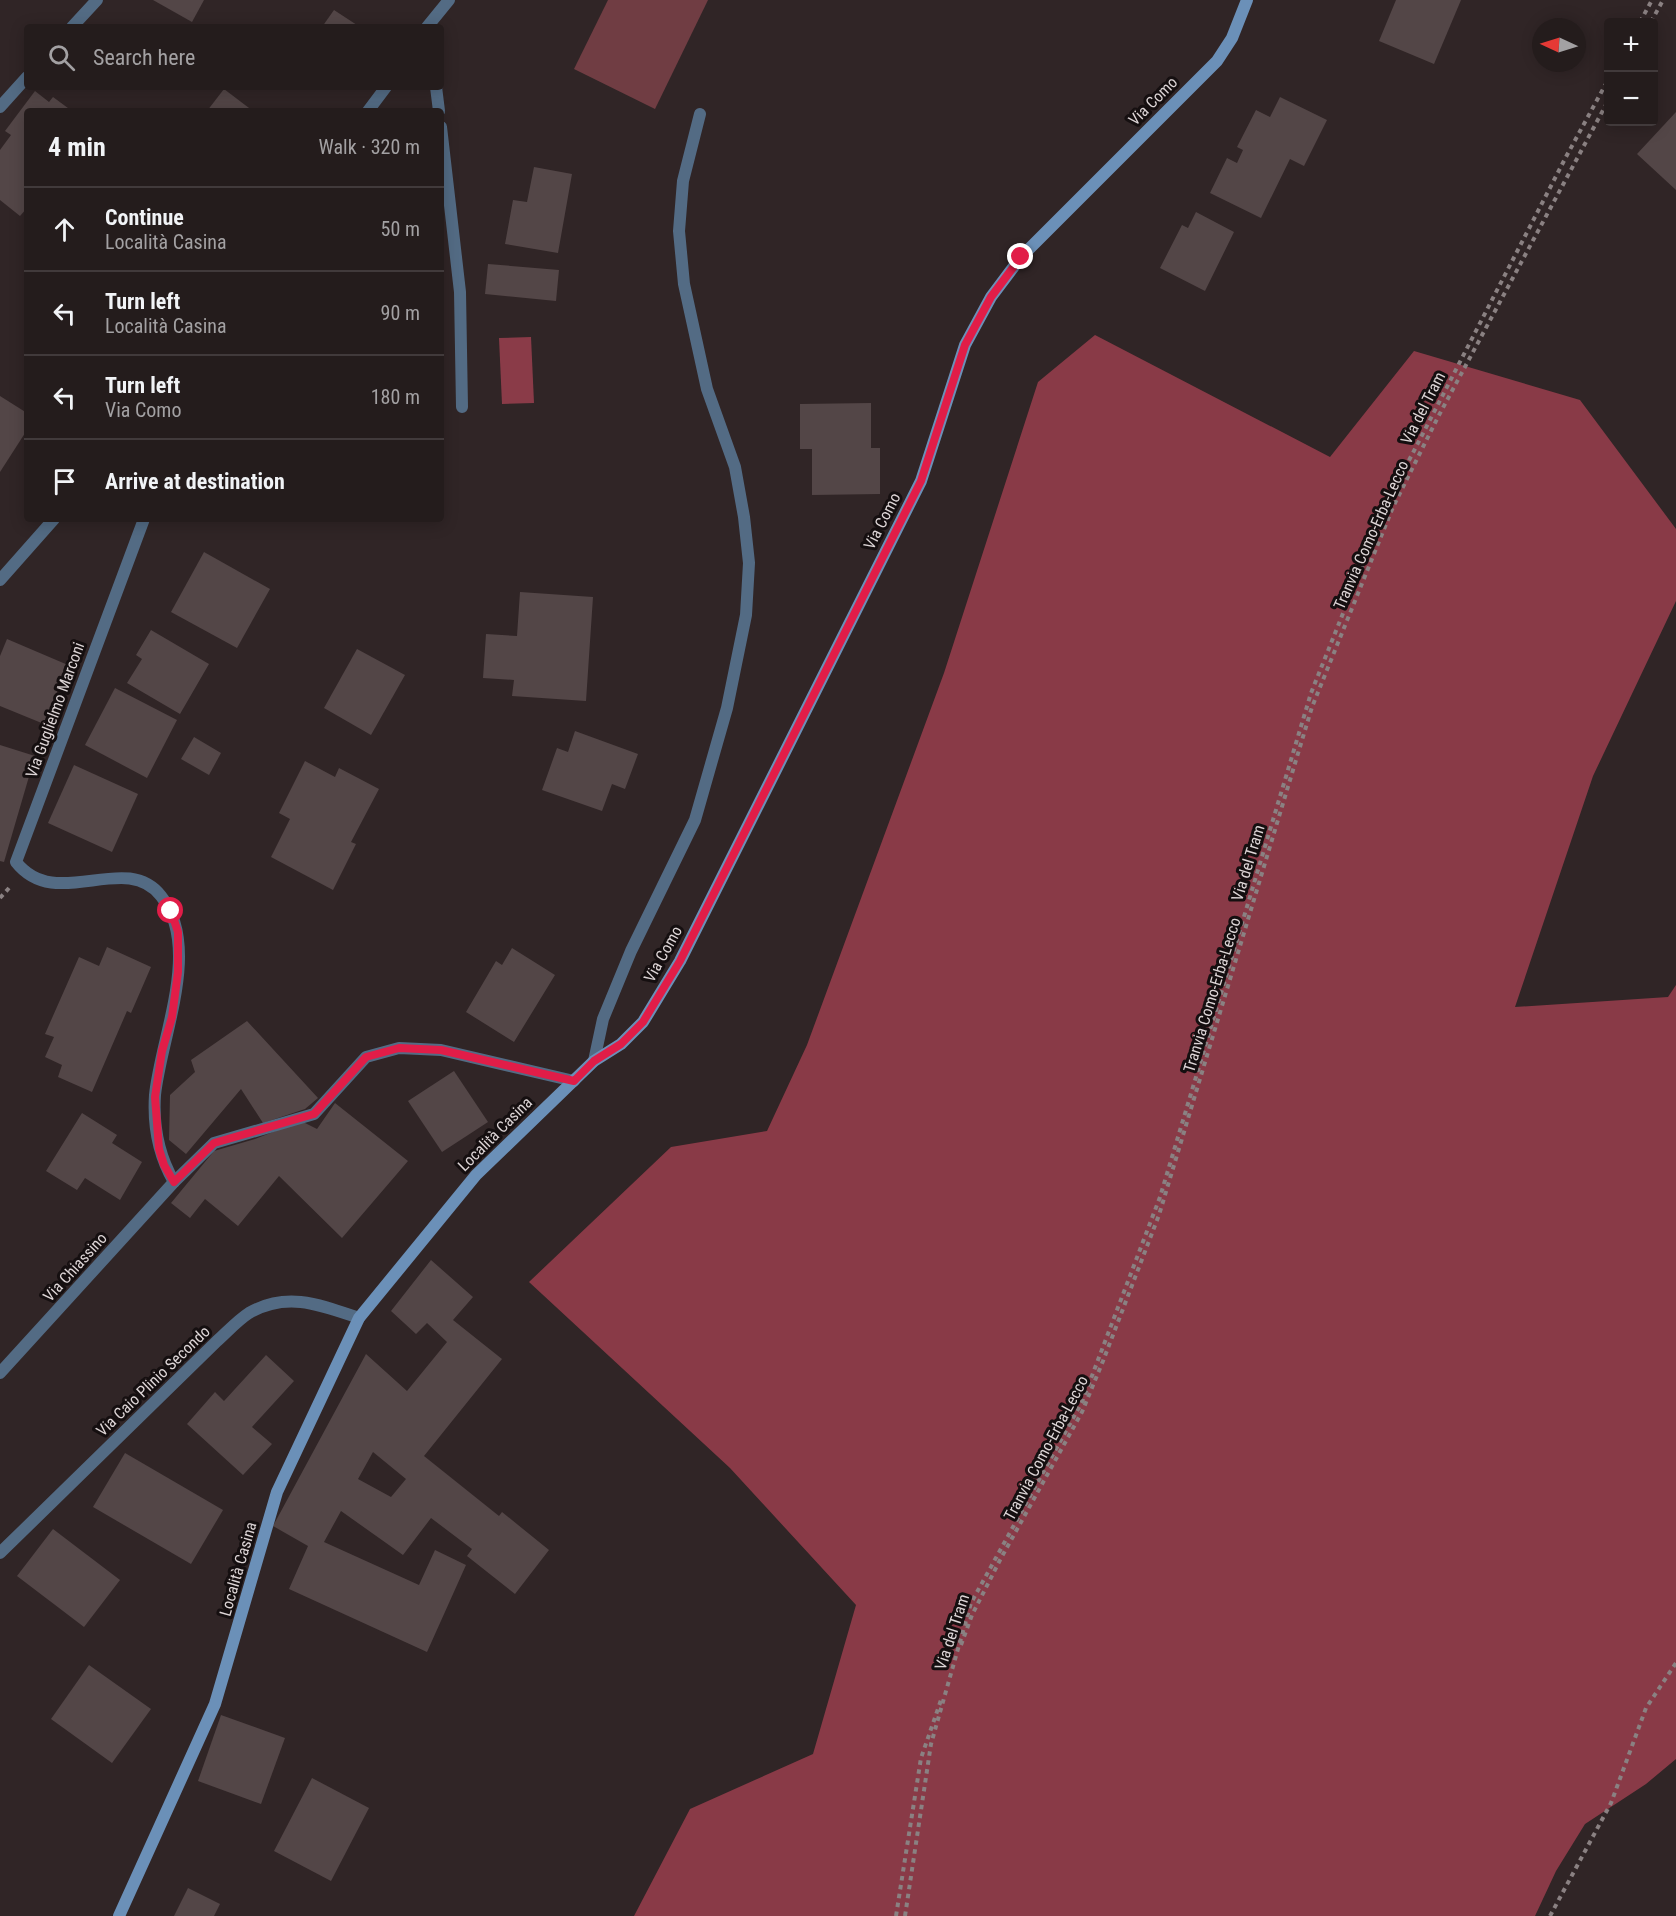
<!DOCTYPE html>
<meta charset="utf-8">
<style>
:root{--surface:#241c1c;--page:#302929;--text:#f1f3f6;--muted:#a3a1a3;--line:#413a3b}
body{margin:0;font-family:"Roboto Condensed",sans-serif;background:var(--page);color:var(--text)}
.controls{position:absolute;right:18px;top:18px;display:grid;overflow:hidden;border-radius:6px;box-shadow:0 3px 15px #0003}
.controls button{width:54px;height:54px;display:grid;place-items:center;padding:0;border:0;border-bottom:2px solid var(--line);background:var(--surface);color:var(--text);font:30px sans-serif}
.compass{position:absolute;left:1532px;top:18px;width:54px;height:54px;border-radius:50%;background:var(--surface);box-shadow:0 3px 15px #0003;rotate:274deg}
.stop{position:absolute;width:18px;height:18px;margin:-14px;border:4px solid #e11d48;border-radius:50%;background:#fff}
.stop.end{background:#e11d48;border-color:#fff;box-shadow:0 2px 6px #0008}
.list{margin:0;padding:0;list-style:none}
h2{display:flex;justify-content:space-between;align-items:center;height:78px;margin:0;padding:0 24px;font-size:26px}
h2 small{font-size:20px;font-weight:400;color:var(--muted)}
.list li{display:grid;grid-template-columns:39px 1fr auto;gap:18px;align-items:center;box-sizing:border-box;height:84px;padding:0 24px;border-top:2px solid var(--line)}
.list b{display:block;font-size:22px;white-space:nowrap}
.list p{margin:0;font-size:20px;white-space:nowrap;color:var(--muted)}
.list em{font-size:20px;font-style:normal;color:var(--muted)}
.icon{flex:none;width:33px;height:33px;fill:none;stroke:currentColor;stroke-width:2;stroke-linecap:round;stroke-linejoin:round}
.map{position:relative;flex:none;width:1676px;height:1916px;overflow:hidden}
.search{position:absolute;background:var(--surface);box-shadow:0 3px 15px #0003;left:24px;top:24px;width:420px;height:66px;display:flex;align-items:center;gap:15px;box-sizing:border-box;padding:0 21px;border-radius:6px;color:var(--muted);font-size:22px}
.panel{position:absolute;background:var(--surface);box-shadow:0 3px 15px #0003;left:24px;top:108px;width:420px;height:414px;border-radius:6px}
.map>svg:first-child{display:block}
</style>
<div class="map">
<svg width="1676" height="1916" viewBox="0 0 1676 1916">
<rect width="100%" height="100%" fill="#302526"/>
<polygon fill="#703d43" points="608,0 708,0 655,109 574,69"/>
<polygon fill="#893a47" points="1095,335 1330,457 1414,351 1580,400 1676,529 1676,601 1593,776 1515,1007 1668,997 1676,985 1676,1759 1646,1784 1585,1824 1556,1871 1535,1916 634,1916 690,1809 813,1754 856,1605 730,1468 529,1282 671,1147 767,1131 807,1045 944,673 1038,382"/>
<polygon fill="#8a3b48" points="531,337 534,403 502,404 499,338"/>
<g fill="#534647" fill-rule="evenodd">
<polygon points="153,0 204,0 192,22"/>
<polygon points="1396,0 1461,0 1434,64 1379,41"/>
<polygon points="334,10 360,27 322,27"/>
<polygon points="224,89 253,111 207,111"/>
<polygon points="35,91 49,102 53,97 72,111 27,111 27,208 20,216 0,200 0,150 11,135 5,131"/>
<polygon points="1280,97 1327,120 1304,166 1290,159 1261,218 1210,193 1227,158 1237,163 1243,150 1237,147 1256,110 1270,117"/>
<polygon points="1676,112 1676,190 1637,154"/>
<polygon points="534,167 572,174 558,253 505,244 513,200 527,202"/>
<polygon points="1196,212 1234,232 1205,291 1160,268 1182,225 1188,228"/>
<polygon points="488,264 559,270 556,301 485,294"/>
<polygon points="0,396 27,413 27,430 0,472"/>
<polygon points="871,403 871,448 880,448 880,494 812,495 812,449 800,449 800,404"/>
<polygon points="204,552 270,589 237,648 171,612"/>
<polygon points="520,592 593,597 586,701 512,696 514,680 483,678 486,634 517,636"/>
<polygon points="151,630 209,664 180,714 127,683 142,659 136,655"/>
<polygon points="7,639 68,665 44,724 0,706 0,656"/>
<polygon points="357,649 405,675 371,735 324,708"/>
<polygon points="115,688 177,720 147,778 85,745"/>
<polygon points="575,731 638,754 625,789 612,784 602,811 542,790 557,748 568,752"/>
<polygon points="194,737 221,753 209,775 181,759"/>
<polygon points="0,745 35,756 4,862 0,861"/>
<polygon points="305,761 335,777 339,768 379,789 351,842 356,844 333,890 271,857 290,819 279,813"/>
<polygon points="74,765 138,794 112,852 48,823"/>
<polygon points="107,947 151,967 131,1013 127,1011 92,1092 58,1077 62,1065 45,1057 54,1037 45,1034 79,957 99,966"/>
<polygon points="512,948 555,975 514,1042 466,1012 496,961 502,965"/>
<polygon points="247,1021 318,1098 305,1109 263,1123 241,1089 186,1154 169,1140 170,1095 195,1072 191,1060"/>
<polygon points="454,1071 488,1122 442,1152 408,1101"/>
<polygon points="335,1103 408,1161 342,1238 279,1176 238,1226 205,1199 190,1218 171,1203 214,1151 255,1139 301,1121 317,1129"/>
<polygon points="82,1113 117,1135 112,1143 142,1162 120,1200 85,1178 77,1190 46,1171"/>
<path d="M431 1260 473 1297 453 1320 502 1359 424 1456 499 1516 502 1512 549 1550 515 1594 467 1556 472 1549 431 1518 403 1555 341 1511 324 1542 419 1585 435 1550 466 1565 427 1652 289 1589 308 1546 273 1526 366 1354 407 1391 447 1342 427 1323 416 1334 391 1311ZM373 1452 406 1479 391 1497 358 1479Z"/>
<polygon points="266,1355 294,1381 252,1427 272,1444 243,1475 187,1424 215,1392 224,1401"/>
<polygon points="125,1453 223,1510 191,1564 93,1507"/>
<polygon points="53,1529 120,1580 84,1627 17,1576"/>
<polygon points="89,1665 151,1709 112,1763 51,1719"/>
<polygon points="221,1715 285,1738 261,1804 198,1781"/>
<polygon points="312,1778 369,1808 331,1881 274,1851"/>
<polygon points="188,1888 220,1904 214,1916 174,1916"/>
</g>
<g fill="none" stroke-linecap="round" stroke-linejoin="round">
<g stroke="#8a8182" stroke-width="4" stroke-dasharray="4.5 4.5" stroke-linecap="butt">
<polyline points="1640,22 1652,0"/>
<polyline points="1651,22 1663,0"/>
<polyline points="0,898 9,888"/>
<polyline points="961,1645 972,1615 1000,1560 1082,1412 1103,1361 1159,1215 1312,707 1393,507 1438,417 1608,101"/>
<polyline points="896,1916 921,1758 941,1700"/>
<polyline points="905,1916 931,1744 971,1603 1082,1402 1160,1197 1311,693 1389,499 1567,155 1608,80"/>
<polyline points="1550,1916 1611,1803 1646,1708 1676,1663"/>
</g>
<g stroke="#536b84" stroke-width="12">
<polyline points="436,87 439,111"/>
<polyline points="441,127 460,292 462,407"/>
<polyline points="594,1061 603,1019 631,951 695,820 727,708 746,615 749,563 744,517 735,467 707,389 684,284 679,231 683,181 700,114"/>
</g>
<g stroke="#536b84" stroke-width="12">
<polyline points="72,27 97,0"/>
<polyline points="427,27 449,0"/>
<polyline points="0,107 27,77"/>
<polyline points="368,111 386,87"/>
<path d="M144 519 16 862C56 913 125 850 161 896 202 948 161 1036 155 1095 153 1125 159 1156 174 1182"/>
<polyline points="0,580 54,519"/>
<polyline points="0,1373 174,1182 214,1143 314,1114 366,1057 399,1048 441,1050 574,1081"/>
<path d="M0 1553 217 1341C227 1332 238 1320 249 1313 287 1291 321 1305 359 1318"/>
</g>
<polyline stroke="#6b90b8" stroke-width="12" points="119,1916 215,1704 277,1492 359,1318 476,1175 594,1061 621,1044 643,1022 680,961 921,481 965,345 991,297 1021,257 1217,61 1232,38 1247,0"/>
</g>
<g fill="none" stroke-linecap="round" stroke-linejoin="round">
<polyline stroke="#e11d48" stroke-width="8" points="171,911 178,932 178,972 172,1017 162,1051 155,1097 159,1149 164,1165 174,1182 214,1143 314,1114 366,1057 399,1048 441,1050 574,1081 594,1061 621,1044 643,1022 680,961 921,481 965,345 991,297 1021,257"/>
</g>
<g text-anchor="middle" dominant-baseline="central" stroke-width="6" stroke-linejoin="round" paint-order="stroke">
<g font-size="16" fill="#ddd5d6" stroke="#150f10">
<text transform="translate(1153 101) rotate(-45)">Via Como</text>
<text transform="translate(1423 408) rotate(-63)">Via del Tram</text>
<text transform="translate(882 521) rotate(-63)">Via Como</text>
<text transform="translate(1371 535) rotate(-66)">Tranvia Como-Erba-Lecco</text>
<text transform="translate(55 710) rotate(-70)">Via Guglielmo Marconi</text>
<text transform="translate(1248 863) rotate(-73)">Via del Tram</text>
<text transform="translate(663 954) rotate(-61)">Via Como</text>
<text transform="translate(1212 995) rotate(-73)">Tranvia Como-Erba-Lecco</text>
<text transform="translate(495 1134) rotate(-45)">Località Casina</text>
<text transform="translate(75 1267) rotate(-48)">Via Chiassino</text>
<text transform="translate(153 1381) rotate(-44)">Via Caio Plinio Secondo</text>
<text transform="translate(1046 1448) rotate(-62)">Tranvia Como-Erba-Lecco</text>
<text transform="translate(238 1569) rotate(-74)">Località Casina</text>
<text transform="translate(952 1632) rotate(-72)">Via del Tram</text>
</g>
</g>
</svg>
<div class="controls">
<button>+</button>
<button>−</button>
</div>
<svg class="compass" viewBox="-18 -18 36 36"><path d="M0-13l5 13h-10z" fill="#e53935"/><path d="M0 13l5-13h-10z" fill="#a3a1a3"/></svg>
<div class="stop" style="left:171px;top:911px"></div>
<div class="stop end" style="left:1021px;top:257px"></div>
<div class="search"><svg class="icon" aria-label="search" viewBox="0 0 24 24"><circle cx="10" cy="10" r="6"/><path d="M15 15l6 6"/></svg>Search here</div>
<section class="panel">
<h2>4 min<small>Walk · 320 m</small></h2>
<ul class="list">
<li><svg class="icon" aria-label="ahead" viewBox="0 0 24 24"><path d="M12 20V5M6 11l6-6 6 6"/></svg><div><b>Continue</b><p>Località Casina</p></div><em>50 m</em></li>
<li><svg class="icon" aria-label="left" viewBox="0 0 24 24"><path d="M17 20v-9H6M10 6l-5 5 5 5"/></svg><div><b>Turn left</b><p>Località Casina</p></div><em>90 m</em></li>
<li><svg class="icon" aria-label="left" viewBox="0 0 24 24"><path d="M17 20v-9H6M10 6l-5 5 5 5"/></svg><div><b>Turn left</b><p>Via Como</p></div><em>180 m</em></li>
<li><svg class="icon" aria-label="arrive" viewBox="0 0 24 24"><path d="M6 21V4h12l-3 4 3 4H6"/></svg><div><b>Arrive at destination</b></div></li>
</ul>
</section>
</div>
